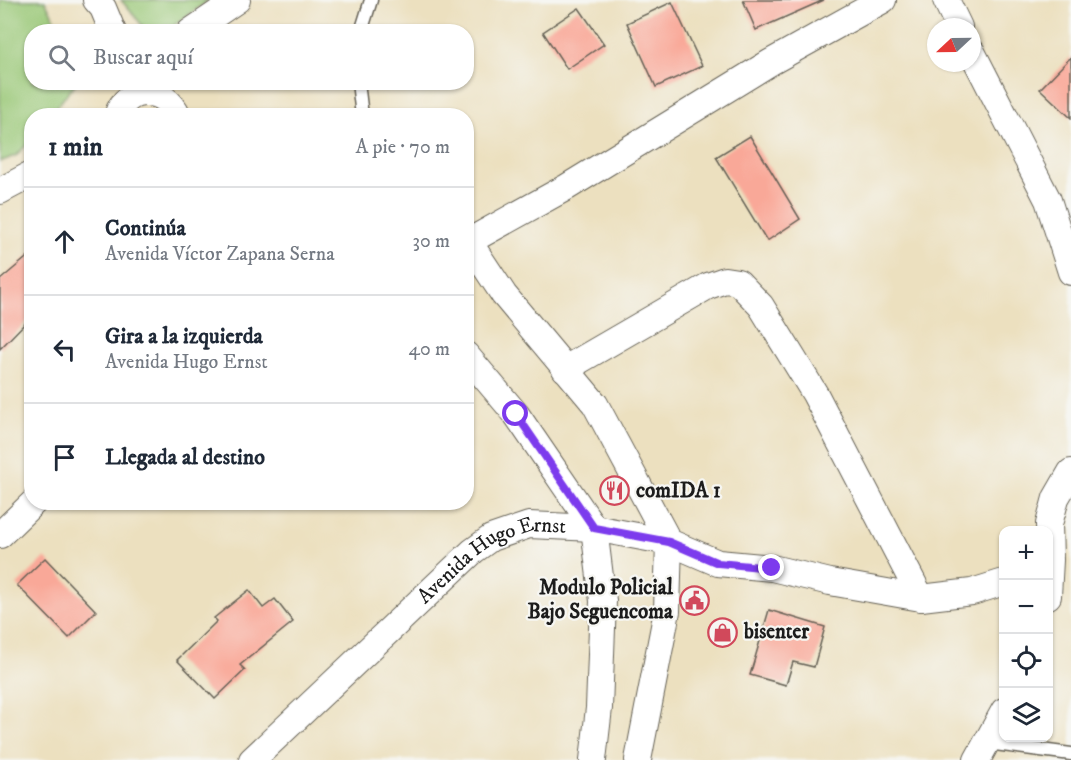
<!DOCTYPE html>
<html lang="es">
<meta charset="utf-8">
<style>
:root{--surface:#fff;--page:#f6f6f7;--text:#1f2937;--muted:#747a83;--line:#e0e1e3}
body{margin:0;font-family:"IM FELL DW Pica",serif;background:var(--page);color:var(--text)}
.controls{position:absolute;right:18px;bottom:18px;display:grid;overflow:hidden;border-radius:12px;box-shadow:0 2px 4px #0004}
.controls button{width:54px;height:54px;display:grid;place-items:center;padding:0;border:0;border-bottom:2px solid var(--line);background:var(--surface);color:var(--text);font:30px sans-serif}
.compass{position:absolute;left:927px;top:18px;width:54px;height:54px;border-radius:50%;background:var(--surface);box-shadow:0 2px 4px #0004;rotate:248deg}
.stop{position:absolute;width:18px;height:18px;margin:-14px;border:4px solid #7c3aed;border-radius:50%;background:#fff}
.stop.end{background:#7c3aed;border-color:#fff;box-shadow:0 2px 6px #0008}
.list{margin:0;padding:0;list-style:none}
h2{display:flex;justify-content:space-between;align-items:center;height:78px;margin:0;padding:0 24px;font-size:26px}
h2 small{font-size:20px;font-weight:400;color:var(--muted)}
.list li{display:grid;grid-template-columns:39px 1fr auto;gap:18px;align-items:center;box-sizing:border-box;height:108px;padding:0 24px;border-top:2px solid var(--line)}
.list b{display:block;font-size:22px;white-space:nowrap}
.list p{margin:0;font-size:20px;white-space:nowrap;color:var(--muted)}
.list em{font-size:20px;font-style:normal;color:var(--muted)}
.icon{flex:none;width:33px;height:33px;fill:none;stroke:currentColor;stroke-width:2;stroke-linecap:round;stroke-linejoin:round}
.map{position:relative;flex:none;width:1071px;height:760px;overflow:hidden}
.search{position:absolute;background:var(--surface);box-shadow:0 2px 4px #0004;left:24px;top:24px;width:450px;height:66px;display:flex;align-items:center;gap:15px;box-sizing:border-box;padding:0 21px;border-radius:24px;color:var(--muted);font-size:22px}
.panel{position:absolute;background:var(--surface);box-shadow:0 2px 4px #0004;left:24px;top:108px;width:450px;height:402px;border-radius:24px}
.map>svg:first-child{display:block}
</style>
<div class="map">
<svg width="1071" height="760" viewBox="0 0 1071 760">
<rect width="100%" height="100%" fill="#f6f6f2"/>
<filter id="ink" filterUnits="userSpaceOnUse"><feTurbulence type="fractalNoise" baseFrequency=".0167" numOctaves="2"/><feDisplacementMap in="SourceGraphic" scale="12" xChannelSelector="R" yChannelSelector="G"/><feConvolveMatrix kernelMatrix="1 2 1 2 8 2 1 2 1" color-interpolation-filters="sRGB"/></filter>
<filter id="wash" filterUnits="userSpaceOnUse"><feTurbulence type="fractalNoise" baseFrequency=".008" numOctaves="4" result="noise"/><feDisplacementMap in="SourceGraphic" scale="24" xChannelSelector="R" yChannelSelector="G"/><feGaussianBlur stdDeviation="1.35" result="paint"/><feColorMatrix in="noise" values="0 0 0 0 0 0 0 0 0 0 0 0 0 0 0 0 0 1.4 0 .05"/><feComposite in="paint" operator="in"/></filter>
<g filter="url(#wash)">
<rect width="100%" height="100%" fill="#ece0bf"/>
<g fill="#9ac877" stroke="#5b724a" stroke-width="1.5">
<polygon points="0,0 45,0 60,31 32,32 32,82 76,83 50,115 32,116 31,140 17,155 0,162"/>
<polygon points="121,0 209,0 166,31 147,31"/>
</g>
<g id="blocks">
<g fill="#f9a898">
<polygon points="743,0 824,0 756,30"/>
<polygon points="672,2 702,66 656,87 627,23"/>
<polygon points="579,8 604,44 567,69 543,32"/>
<polygon points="1071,57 1071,118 1040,89"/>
<polygon points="750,136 800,219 767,241 716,157"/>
<polygon points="32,253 32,316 0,349 0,280"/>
<polygon points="45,558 96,611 69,638 17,585"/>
<polygon points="249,590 263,608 275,599 293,622 240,665 245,670 215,699 177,660 217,621 214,618"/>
<polygon points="769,610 825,627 814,667 793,662 786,685 750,675"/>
</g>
</g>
</g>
<g filter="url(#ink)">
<use href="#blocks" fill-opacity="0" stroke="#656155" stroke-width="1.5"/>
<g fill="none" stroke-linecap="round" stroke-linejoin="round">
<defs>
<g id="lane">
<polyline points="361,32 371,0"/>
<polyline points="358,82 362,116"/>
<polyline points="987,743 1071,754"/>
</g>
<g id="street">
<polyline points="96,0 103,8 113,32"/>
<polyline points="946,0 959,27"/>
<polyline points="190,32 237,0"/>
<polyline points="972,52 1048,200 1071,272"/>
<path d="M117 116C127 84 166 87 178 116"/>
<polyline points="0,191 32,174"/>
<polyline points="469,242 504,295 595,404 669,542 667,611 638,760"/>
<polyline points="466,243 567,187 771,62 883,0"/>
<polyline points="466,355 516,414 594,528 603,601 599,708 593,760"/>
<polyline points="565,369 708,286 725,280 738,282 761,306 815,394 921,598"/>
<polyline points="0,535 34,502"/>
<polyline points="1048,596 1050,560 1049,524 1056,498 1071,472"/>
<path id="s1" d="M252 760 473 551 491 538 529 525 594 528 669 542 718 563 772 568 830 582 921 598 972 592 1004 582"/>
<polyline points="977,760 1004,711"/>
</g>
</defs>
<use href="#lane" stroke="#656155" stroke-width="15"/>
<use href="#street" stroke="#656155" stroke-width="28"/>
<use href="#lane" stroke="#fff" stroke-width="12"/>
<use href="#street" stroke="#fff" stroke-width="26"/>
</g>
</g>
<g fill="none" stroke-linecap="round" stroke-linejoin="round" filter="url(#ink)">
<polyline stroke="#7c3aed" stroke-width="8" points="516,414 594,528 669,542 718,563 772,568"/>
</g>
<defs>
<symbol id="restaurant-ring" viewBox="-11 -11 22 22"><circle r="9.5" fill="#f6f6f2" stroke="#d1495b" stroke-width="1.5"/><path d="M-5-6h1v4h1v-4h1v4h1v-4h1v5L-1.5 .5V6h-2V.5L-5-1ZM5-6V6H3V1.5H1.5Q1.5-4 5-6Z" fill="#d1495b"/></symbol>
<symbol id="civic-ring" viewBox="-11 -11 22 22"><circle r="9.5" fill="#f6f6f2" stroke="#d1495b" stroke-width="1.5"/><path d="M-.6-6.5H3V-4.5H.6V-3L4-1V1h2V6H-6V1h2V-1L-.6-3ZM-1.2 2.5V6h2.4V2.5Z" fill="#d1495b"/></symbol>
<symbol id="shop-ring" viewBox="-11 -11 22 22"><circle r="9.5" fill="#f6f6f2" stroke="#d1495b" stroke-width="1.5"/><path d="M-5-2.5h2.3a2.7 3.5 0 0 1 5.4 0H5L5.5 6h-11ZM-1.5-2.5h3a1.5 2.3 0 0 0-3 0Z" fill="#d1495b"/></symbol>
</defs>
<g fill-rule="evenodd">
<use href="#restaurant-ring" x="598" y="474" width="33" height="33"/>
<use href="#civic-ring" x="678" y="584" width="33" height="33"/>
<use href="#shop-ring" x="706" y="616" width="33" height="33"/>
</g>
<g text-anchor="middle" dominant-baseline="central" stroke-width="4.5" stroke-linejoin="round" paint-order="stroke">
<g font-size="21" font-weight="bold" fill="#1c1c1c" stroke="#f6f6f2" text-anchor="start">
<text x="636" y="491">comIDA 1</text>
<text x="673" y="588" text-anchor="end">Modulo Policial<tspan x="673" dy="24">Bajo Seguencoma</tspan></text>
<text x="744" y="632">bisenter</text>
</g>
<g font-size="21" fill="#1c1c1c" stroke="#f6f6f2">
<text stroke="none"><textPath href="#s1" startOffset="318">Avenida Hugo Ernst</textPath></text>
</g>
</g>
</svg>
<div class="controls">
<button>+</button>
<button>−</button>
<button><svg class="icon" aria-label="locate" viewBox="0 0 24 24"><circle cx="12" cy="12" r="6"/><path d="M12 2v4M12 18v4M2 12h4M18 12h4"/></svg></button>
<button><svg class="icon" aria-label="layers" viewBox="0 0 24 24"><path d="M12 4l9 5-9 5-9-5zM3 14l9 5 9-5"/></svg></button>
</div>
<svg class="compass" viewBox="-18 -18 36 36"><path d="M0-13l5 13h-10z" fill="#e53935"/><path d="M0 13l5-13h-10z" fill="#747a83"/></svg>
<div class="stop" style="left:516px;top:414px"></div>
<div class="stop end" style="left:772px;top:568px"></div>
<div class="search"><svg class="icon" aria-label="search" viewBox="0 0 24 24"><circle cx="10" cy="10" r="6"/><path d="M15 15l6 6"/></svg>Buscar aquí</div>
<section class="panel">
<h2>1 min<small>A pie · 70 m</small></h2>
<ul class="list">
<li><svg class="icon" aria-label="ahead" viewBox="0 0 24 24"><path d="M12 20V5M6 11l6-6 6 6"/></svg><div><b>Continúa</b><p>Avenida Víctor Zapana Serna</p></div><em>30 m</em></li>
<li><svg class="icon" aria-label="left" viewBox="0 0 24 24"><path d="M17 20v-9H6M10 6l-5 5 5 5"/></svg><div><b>Gira a la izquierda</b><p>Avenida Hugo Ernst</p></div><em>40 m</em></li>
<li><svg class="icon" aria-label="arrive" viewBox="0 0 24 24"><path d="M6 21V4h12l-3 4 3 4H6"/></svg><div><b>Llegada al destino</b></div></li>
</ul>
</section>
</div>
